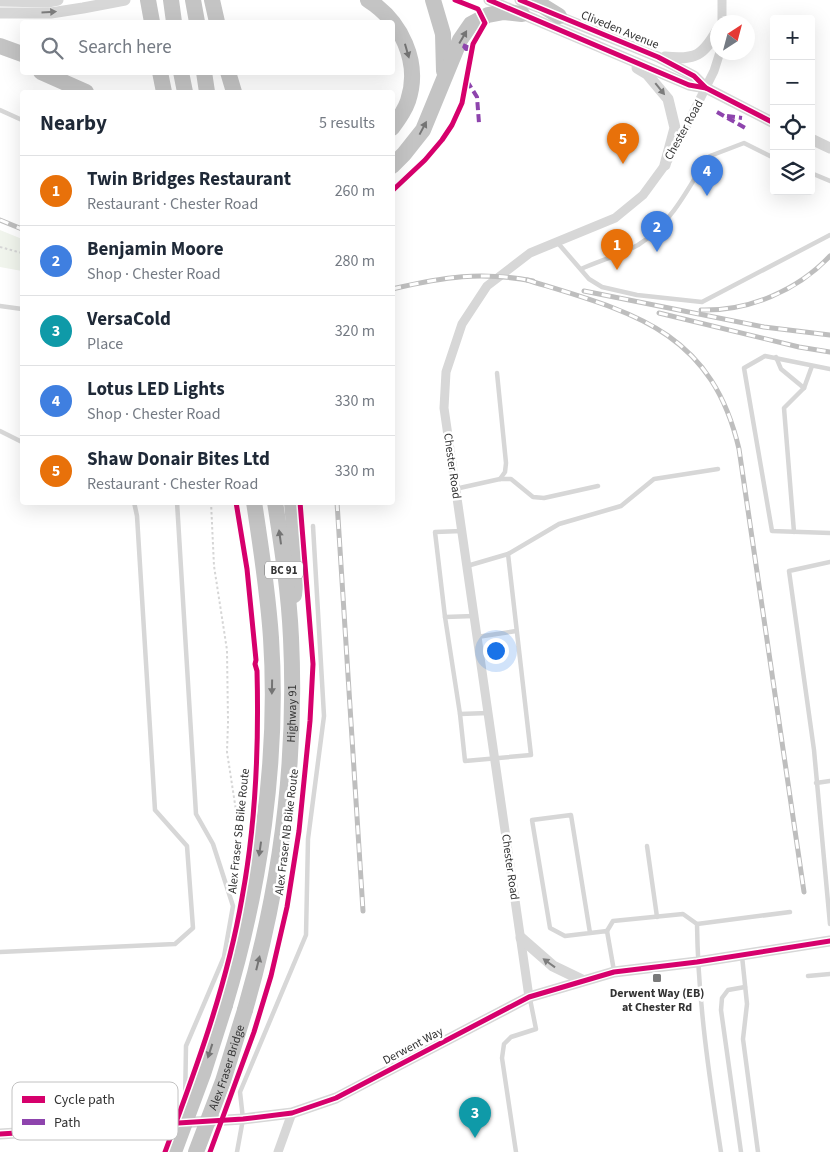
<!DOCTYPE html>
<meta charset="utf-8">
<style>
:root{--surface:#fff;--page:#f6f6f7;--text:#1f2937;--muted:#747a83;--line:#e0e1e3;--accent:#2563eb}
body{margin:0;font-family:"Source Sans 3",sans-serif;background:var(--page);color:var(--text)}
.controls{position:absolute;right:15px;top:15px;display:grid;overflow:hidden;border-radius:5px;box-shadow:0 5px 20px #0002}
.controls button{width:45px;height:45px;display:grid;place-items:center;padding:0;border:0;border-bottom:1px solid var(--line);background:var(--surface);color:var(--text);font:25px sans-serif}
.compass{position:absolute;left:710px;top:15px;width:45px;height:45px;border-radius:50%;background:var(--surface);box-shadow:0 5px 20px #0002;rotate:36deg}
.you{position:absolute;left:495px;top:650px;width:18px;height:18px;margin:-12px;border:4px solid #fff;border-radius:50%;background:#1a73e8;box-shadow:0 0 0 8px #1a73e833}
.badge{display:grid;place-items:center;width:32px;height:32px;border-radius:50%;background:var(--accent);color:#fff;font-size:16px;font-weight:700}
.pin{position:absolute;translate:-50% -41px;filter:drop-shadow(0 1px 2px #0008)}
.pin::after{content:'';position:absolute;top:26px;width:18px;height:15px;background:inherit;clip-path:polygon(0 0,100% 0,50% 100%)}
.list{margin:0;padding:0;list-style:none}
h2{display:flex;justify-content:space-between;align-items:center;height:65px;margin:0;padding:0 20px;font-size:21px}
h2 small{font-size:16px;font-weight:400;color:var(--muted)}
.list li{display:grid;grid-template-columns:32px 1fr auto;gap:15px;align-items:center;box-sizing:border-box;height:70px;padding:0 20px;border-top:1px solid var(--line)}
.list b{display:block;font-size:19px;white-space:nowrap}
.list p{margin:0;font-size:16px;white-space:nowrap;color:var(--muted)}
.list em{font-size:16px;font-style:normal;color:var(--muted)}
.icon{flex:none;width:28px;height:28px;fill:none;stroke:currentColor;stroke-width:2;stroke-linecap:round;stroke-linejoin:round}
.map{position:relative;flex:none;width:830px;height:1152px;overflow:hidden}
.search{position:absolute;background:var(--surface);box-shadow:0 5px 20px #0002;left:20px;top:20px;width:375px;height:55px;display:flex;align-items:center;gap:12px;box-sizing:border-box;padding:0 18px;border-radius:5px;color:var(--muted);font-size:19px}
.panel{position:absolute;background:var(--surface);box-shadow:0 5px 20px #0002;left:20px;top:90px;width:375px;height:415px;border-radius:5px}
.map>svg:first-child{display:block}
</style>
<div class="map">
<svg width="830" height="1152" viewBox="0 0 830 1152">
<rect width="100%" height="100%" fill="#fff"/>
<polygon fill="#f1f5ed" points="0,230 22,239 22,271 0,267"/>
<g fill="none" stroke-linecap="round" stroke-linejoin="round">
<g stroke="#d6d6d6" stroke-width="2" stroke-dasharray="2.5 2.5" stroke-linecap="butt">
<polyline points="0,247 22,253"/>
<polyline points="211,502 214,566 227,650 228,722 227,752 239,830 239,874 236,889"/>
</g>
<g stroke="#d7d7d7" stroke-width="4.5">
<polyline points="0,110 22,120"/>
<polyline points="811,173 830,181"/>
<polyline points="557,242 589,279 602,287 637,295 702,302 830,235"/>
<path d="M581 269C599 261 620 255 638 245 668 227 688 190 705 161L710 156 744 143 774 158"/>
<polyline points="0,306 22,309"/>
<polyline points="776,357 781,369 804,388 784,408 794,532"/>
<polyline points="830,369 765,356 744,368 772,531 830,533"/>
<polyline points="497,373 506,463 505,472 500,479"/>
<polyline points="804,388 812,366"/>
<polyline points="0,431 22,442"/>
<polyline points="455,489 500,479 511,479 533,497 544,498 598,486"/>
<polyline points="177,502 196,814 213,844 233,906 224,957 186,1046 185,1105"/>
<polyline points="830,562 789,571 814,750 830,924"/>
<polyline points="467,566 508,554 559,524 621,506 654,479 718,469"/>
<polyline points="474,616 445,617 460,714 488,713"/>
<polyline points="445,617 435,532 462,531"/>
<polyline points="477,637 516,631"/>
<polyline points="460,714 465,761 531,755 508,554"/>
<polyline points="816,783 830,781"/>
<polyline points="647,846 657,917"/>
<polyline points="697,924 790,912"/>
<path d="M607 931 613 921 683 914 697 924C698 1001 709 1076 721 1152"/>
<polyline points="590,933 571,815 532,820 550,928 565,936 607,931 614,971"/>
<polyline points="0,952 175,944 193,928 187,846 155,810 137,516 134,502"/>
<polyline points="742,956 747,1004 743,1039 758,1152"/>
<polyline points="808,976 830,974"/>
<polyline points="237,1152 243,1119 240,1092 306,935 308,839 324,716 313,526"/>
<polyline points="516,1152 502,1058 504,1044 511,1037 536,1029 530,999"/>
<polyline points="741,1152 721,1010 722,998 728,990 745,987"/>
</g>
<g stroke="#d7d7d7" stroke-width="9">
<polyline points="722,22 722,0"/>
<polyline points="529,997 444,408 446,372 462,324 487,286 530,253 615,218 643,195 665,165 684,131 714,71 720,52"/>
<polyline points="278,1152 292,1113"/>
</g>
<g stroke="#d7d7d7" stroke-width="11">
<polyline points="489,0 689,85 706,88"/>
<polyline points="520,0 538,7"/>
<polyline points="0,1 48,2 58,0"/>
<polyline points="0,13 51,13 83,8 125,0"/>
<polyline points="553,14 658,57 694,76 706,88 774,123"/>
<path d="M665 57C696 60 703 56 718 29"/>
<polyline points="637,68 647,74 668,99 675,128 665,165"/>
<polyline points="811,139 830,148"/>
<polyline points="521,938 553,966 582,980"/>
<polyline points="0,1134 243,1119 292,1113 336,1098 529,997 614,972 697,962 830,941"/>
</g>
<g stroke="#c4c4c4" stroke-width="16">
<polyline points="148,0 152,22"/>
<polyline points="171,0 174,22"/>
<polyline points="193,0 197,22"/>
<polyline points="212,0 217,22"/>
<path d="M368 0C401 21 421 62 408 101 405 110 398 120 392 128"/>
<polyline points="433,0 443,34 444,71"/>
<polyline points="533,0 559,16"/>
<polyline points="0,46 22,54"/>
<polyline points="41,72 86,92"/>
<polyline points="160,72 164,92"/>
<polyline points="181,72 185,92"/>
<polyline points="204,72 207,92"/>
<polyline points="228,72 234,92"/>
<polyline points="392,166 404,154 423,130 460,40 471,24 488,15 504,12 522,14"/>
<polyline points="292,502 297,563 294,595"/>
<path d="M225 1005C260 889 279 759 271 638 268 593 261 547 254 502"/>
<path id="s1" d="M245 1010C280 889 297 764 291 638 289 593 282 547 275 502"/>
</g>
<defs>
<g id="rail">
<polyline points="0,220 22,229"/>
<path d="M527 280C631 312 711 329 739 449L804 892"/>
<path d="M392 289C444 277 480 271 533 281"/>
<polyline points="584,291 764,327 830,335"/>
<path d="M701 310C749 311 797 291 830 256"/>
<polyline points="659,313 799,347 830,352"/>
<polyline points="337,502 363,911"/>
</g>
</defs>
<use href="#rail" stroke="#bebebe" stroke-width="5"/>
<use href="#rail" stroke="#fff" stroke-width="3" stroke-dasharray="9" stroke-linecap="butt"/>
<g stroke="#c4c4c4" stroke-width="16">
<polyline points="174,1152 203,1074 225,1005"/>
<path id="s2" d="M196 1152 223 1081 245 1010"/>
</g>
<g stroke="#8e44ad" stroke-width="4" stroke-dasharray="8 4" stroke-linecap="butt">
<polygon points="463,45 472,49 466,49"/>
<polyline points="467,81 477,97 479,123"/>
<polyline points="717,112 747,129"/>
<polyline points="727,116 742,118"/>
</g>
<defs>
<g id="cycleway">
<polyline points="489,0 689,85 706,88"/>
<polyline points="520,0 658,57 694,76 706,88 774,123"/>
<polyline points="392,191 425,160 442,140 452,125 462,103 473,44 485,23 478,9 455,0"/>
<polyline points="0,1134 243,1119 292,1113 336,1098 529,997 614,972 697,962 830,941"/>
<path d="M165 1152C196 1069 227 985 242 898 256 823 259 747 257 671L255 664 256 660 247 569 236 502"/>
<polyline points="210,1152 254,1032 271,976 287,907 299,831 310,721 313,664 300,502"/>
</g>
</defs>
<use href="#cycleway" stroke="#fff" stroke-width="8"/>
<use href="#cycleway" stroke="#d6006c" stroke-width="5"/>
</g>
<defs><path id="oneway-solid" d="M-6-.8H1V-3.2L6.5 0L1 3.2V.8H-6Z" transform="scale(1.25)"/></defs>
<g fill="#7d7d7d">
<use href="#oneway-solid" transform="translate(49 12) rotate(-3)"/>
<use href="#oneway-solid" transform="translate(660 89) rotate(51)"/>
<use href="#oneway-solid" transform="translate(549 963) rotate(-144)"/>
</g>
<g fill="#747474">
<use href="#oneway-solid" transform="translate(463 37) rotate(-60)"/>
<use href="#oneway-solid" transform="translate(407 51) rotate(74)"/>
<use href="#oneway-solid" transform="translate(423 128) rotate(-62)"/>
<use href="#oneway-solid" transform="translate(280 537) rotate(-98)"/>
<use href="#oneway-solid" transform="translate(272 687) rotate(91)"/>
<use href="#oneway-solid" transform="translate(260 849) rotate(98)"/>
<use href="#oneway-solid" transform="translate(258 963) rotate(-76)"/>
<use href="#oneway-solid" transform="translate(210 1051) rotate(108)"/>
</g>
<rect fill="#7a7a7a" stroke="#fff" stroke-width="2" x="652" y="973" width="10" height="10" rx="2.5"/>
<g text-anchor="middle" dominant-baseline="central" stroke-width="5" stroke-linejoin="round" paint-order="stroke">
<rect fill="#fff" stroke="#707070" stroke-width="1" x="265" y="561.5" width="38" height="17" rx="4"/>
<g font-size="11" font-weight="bold" fill="#333">
<text x="284" y="570">BC 91</text>
</g>
<g font-size="12" fill="#333" stroke="#fff">
<text transform="translate(620 30) rotate(22)">Cliveden Avenue</text>
<text transform="translate(684 130) rotate(-61)">Chester Road</text>
<text transform="translate(452 466) rotate(82)">Chester Road</text>
<text stroke="none"><textPath href="#s1" startOffset="301">Highway 91</textPath></text>
<text transform="translate(239 831) rotate(-84)">Alex Fraser SB Bike Route</text>
<text transform="translate(287 832) rotate(-83)">Alex Fraser NB Bike Route</text>
<text transform="translate(510 867) rotate(82)">Chester Road</text>
<text transform="translate(413 1046) rotate(-28)">Derwent Way</text>
<text stroke="none"><textPath href="#s2" startOffset="90">Alex Fraser Bridge</textPath></text>
</g>
<g font-size="12" font-weight="bold" fill="#333" stroke="#fff">
<text x="657" y="993">Derwent Way (EB)<tspan x="657" dy="14">at Chester Rd</tspan></text>
</g>
</g>
<rect x="12" y="1082" width="166" height="58" rx="8" fill="#fff" stroke="#c2c2c2" stroke-width="1"/>
<rect x="22" y="1096" width="23" height="7" fill="#d6006c"/>
<rect x="22" y="1119" width="23" height="6" fill="#8e44ad"/>
<g font-size="14" fill="#333">
<text x="54" y="1104">Cycle path</text>
<text x="54" y="1127">Path</text>
</g>
</svg>
<div class="controls">
<button>+</button>
<button>−</button>
<button><svg class="icon" aria-label="locate" viewBox="0 0 24 24"><circle cx="12" cy="12" r="6"/><path d="M12 2v4M12 18v4M2 12h4M18 12h4"/></svg></button>
<button><svg class="icon" aria-label="layers" viewBox="0 0 24 24"><path d="M12 4l9 5-9 5-9-5zM3 14l9 5 9-5"/></svg></button>
</div>
<svg class="compass" viewBox="-18 -18 36 36"><path d="M0-13l5 13h-10z" fill="#e53935"/><path d="M0 13l5-13h-10z" fill="#747a83"/></svg>
<div class="you"></div>
<div class="pin badge" style="left:617px;top:270px;background:#e8710a">1</div>
<div class="pin badge" style="left:657px;top:252px;background:#3f7fe0">2</div>
<div class="pin badge" style="left:475px;top:1138px;background:#0f9aa8">3</div>
<div class="pin badge" style="left:707px;top:196px;background:#3f7fe0">4</div>
<div class="pin badge" style="left:623px;top:164px;background:#e8710a">5</div>
<div class="search"><svg class="icon" aria-label="search" viewBox="0 0 24 24"><circle cx="10" cy="10" r="6"/><path d="M15 15l6 6"/></svg>Search here</div>
<section class="panel">
<h2>Nearby<small>5 results</small></h2>
<ul class="list">
<li><span class="badge" style="background:#e8710a">1</span><div><b>Twin Bridges Restaurant</b><p>Restaurant · Chester Road</p></div><em>260 m</em></li>
<li><span class="badge" style="background:#3f7fe0">2</span><div><b>Benjamin Moore</b><p>Shop · Chester Road</p></div><em>280 m</em></li>
<li><span class="badge" style="background:#0f9aa8">3</span><div><b>VersaCold</b><p>Place</p></div><em>320 m</em></li>
<li><span class="badge" style="background:#3f7fe0">4</span><div><b>Lotus LED Lights</b><p>Shop · Chester Road</p></div><em>330 m</em></li>
<li><span class="badge" style="background:#e8710a">5</span><div><b>Shaw Donair Bites Ltd</b><p>Restaurant · Chester Road</p></div><em>330 m</em></li>
</ul>
</section>
</div>
